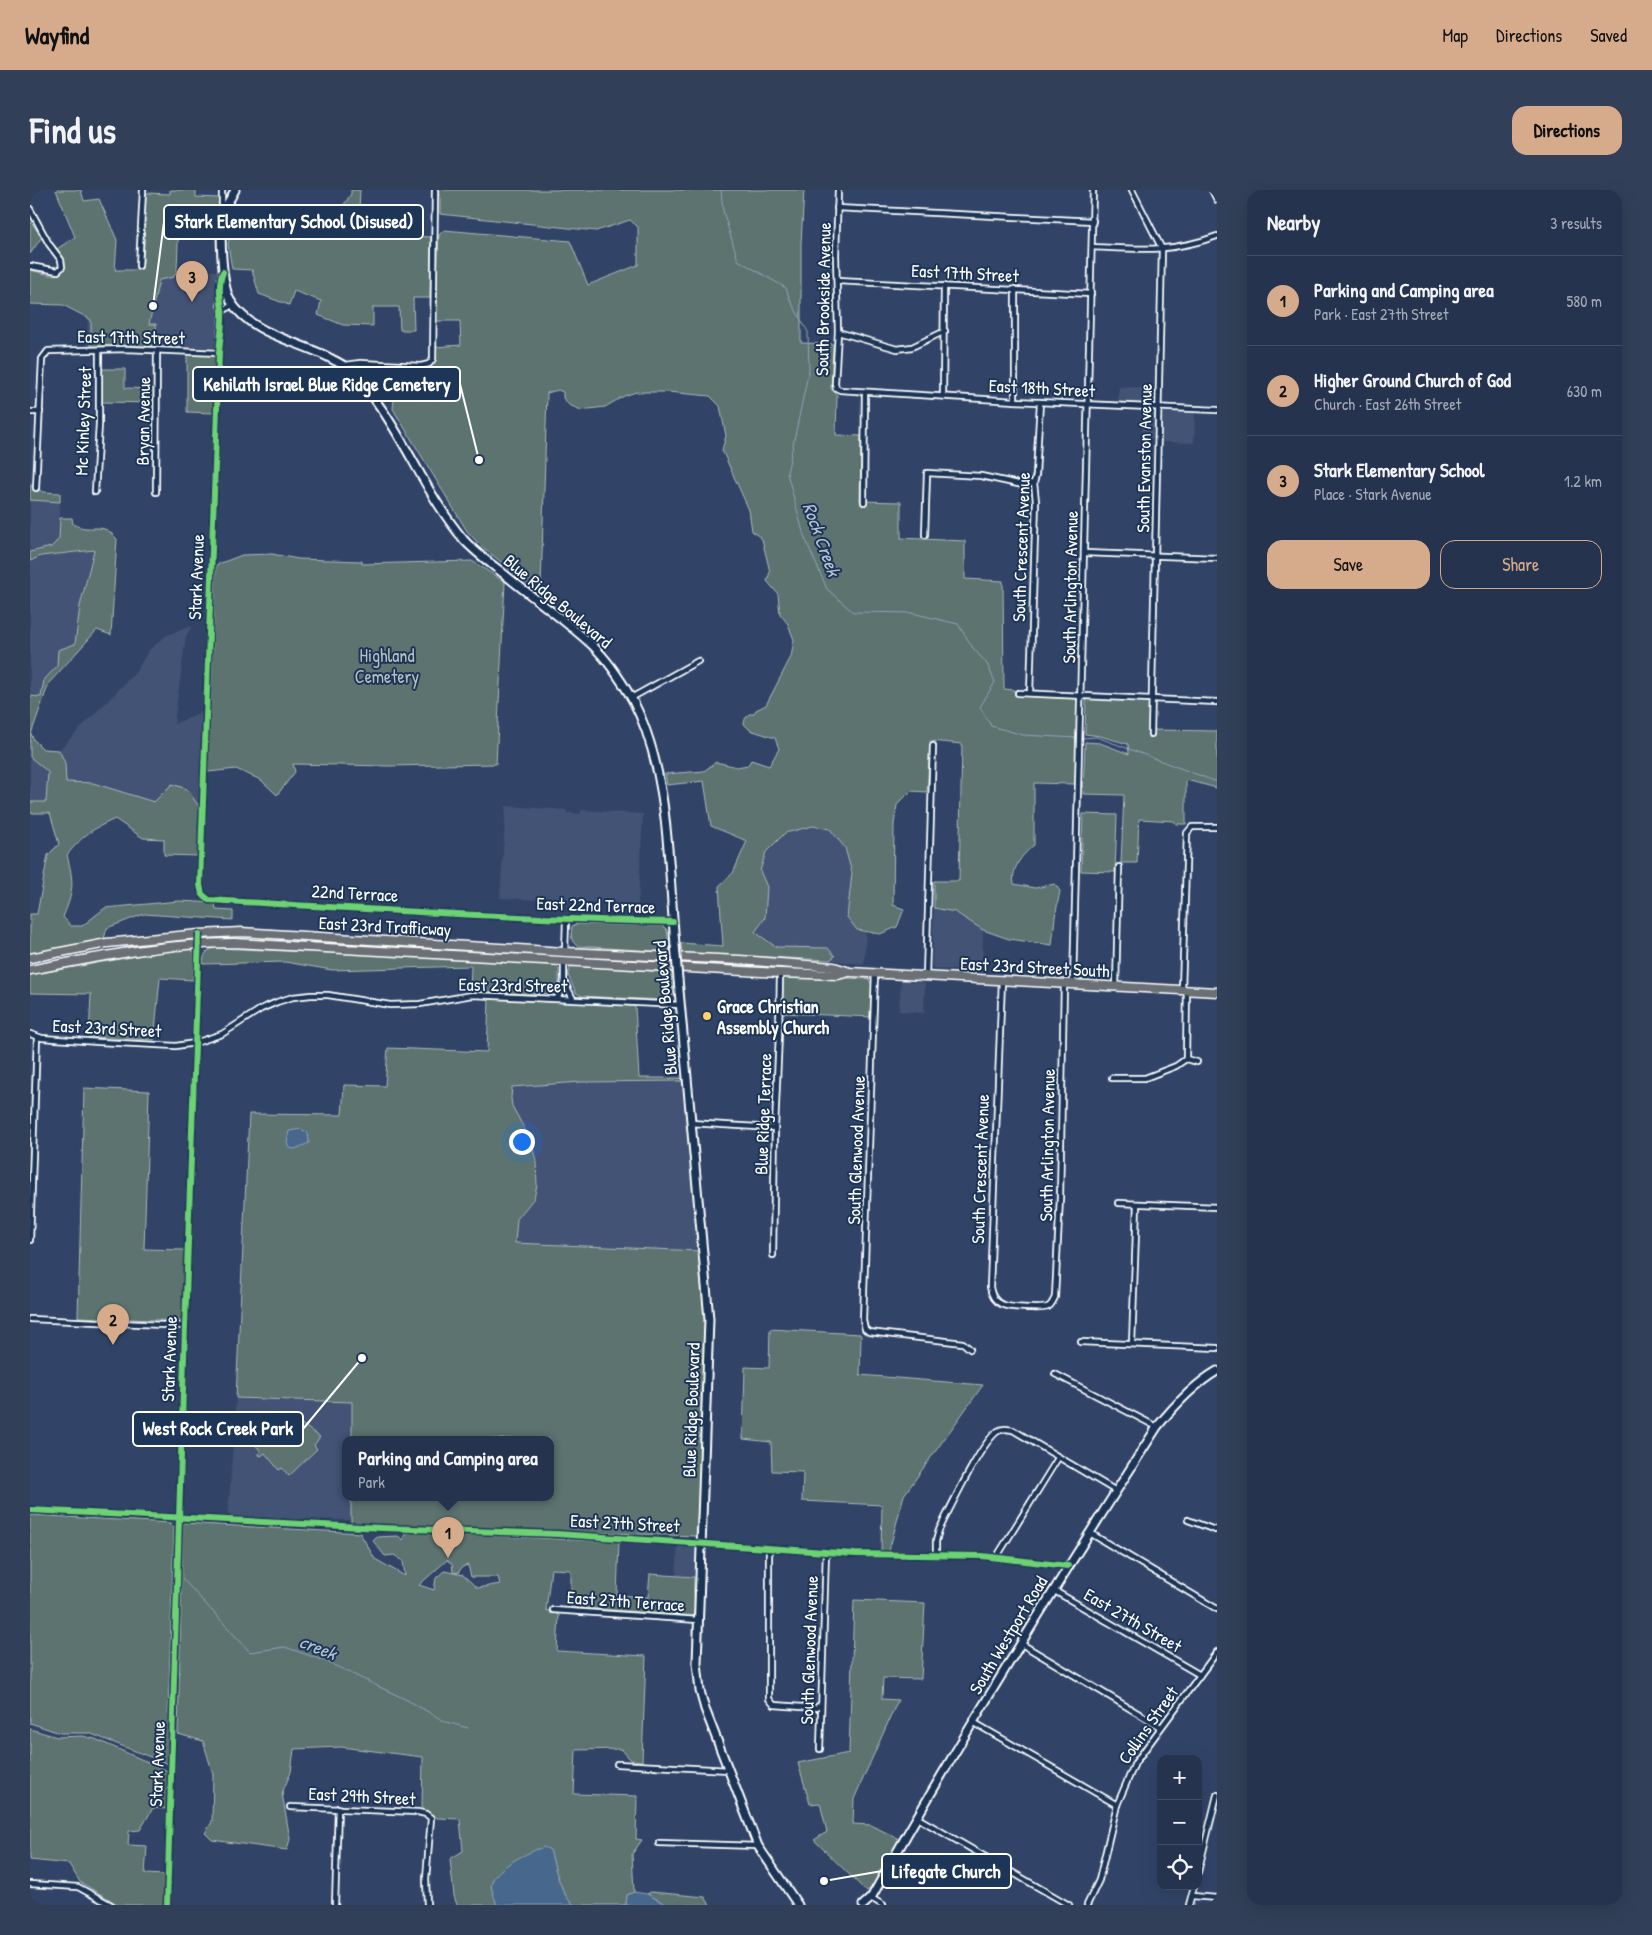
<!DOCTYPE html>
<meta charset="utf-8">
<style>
:root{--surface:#25334e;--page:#313f58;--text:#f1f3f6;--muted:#a3aab6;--line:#424e66;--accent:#d6ab8b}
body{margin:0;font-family:"Patrick Hand",sans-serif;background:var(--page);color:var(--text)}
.controls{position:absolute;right:15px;bottom:15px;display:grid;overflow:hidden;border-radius:10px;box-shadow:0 5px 20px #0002}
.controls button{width:45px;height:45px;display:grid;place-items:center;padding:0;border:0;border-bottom:1px solid var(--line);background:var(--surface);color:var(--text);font:25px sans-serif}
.you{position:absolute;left:491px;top:951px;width:18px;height:18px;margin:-12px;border:4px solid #fff;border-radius:50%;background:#1a73e8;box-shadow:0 0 0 8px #1a73e833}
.badge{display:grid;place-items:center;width:32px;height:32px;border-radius:50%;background:var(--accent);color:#111;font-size:16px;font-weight:700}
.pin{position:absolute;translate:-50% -41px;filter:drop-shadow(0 1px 2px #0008)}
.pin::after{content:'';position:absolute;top:26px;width:18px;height:15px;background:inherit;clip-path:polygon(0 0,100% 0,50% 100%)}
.popup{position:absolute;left:312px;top:1246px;width:212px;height:65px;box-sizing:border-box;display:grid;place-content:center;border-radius:10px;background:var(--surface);filter:drop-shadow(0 1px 4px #0005);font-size:16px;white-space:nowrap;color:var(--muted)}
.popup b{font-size:19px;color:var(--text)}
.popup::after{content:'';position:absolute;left:50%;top:100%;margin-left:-10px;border:10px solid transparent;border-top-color:var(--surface)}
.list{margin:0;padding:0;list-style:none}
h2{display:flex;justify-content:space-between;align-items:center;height:65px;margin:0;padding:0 20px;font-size:21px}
h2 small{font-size:16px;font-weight:400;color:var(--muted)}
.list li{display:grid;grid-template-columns:32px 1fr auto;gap:15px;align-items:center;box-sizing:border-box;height:90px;padding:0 20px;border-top:1px solid var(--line)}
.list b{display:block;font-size:19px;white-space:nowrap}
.list p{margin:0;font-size:16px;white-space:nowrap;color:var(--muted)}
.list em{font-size:16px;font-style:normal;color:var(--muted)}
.actions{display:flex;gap:10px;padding:15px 20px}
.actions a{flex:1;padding:11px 0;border:1px solid var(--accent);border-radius:15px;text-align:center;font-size:18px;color:var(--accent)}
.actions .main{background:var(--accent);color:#111}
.icon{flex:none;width:28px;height:28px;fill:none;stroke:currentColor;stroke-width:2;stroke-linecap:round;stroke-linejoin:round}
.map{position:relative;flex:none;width:1187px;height:1715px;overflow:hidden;border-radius:15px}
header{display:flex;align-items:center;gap:30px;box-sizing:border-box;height:70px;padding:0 25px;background:var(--accent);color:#111}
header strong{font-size:24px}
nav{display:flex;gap:28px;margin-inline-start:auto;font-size:18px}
.intro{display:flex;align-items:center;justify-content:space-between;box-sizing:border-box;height:120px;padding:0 30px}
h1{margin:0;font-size:35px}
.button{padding:12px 22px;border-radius:15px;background:var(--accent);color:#111;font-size:18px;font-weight:700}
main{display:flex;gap:30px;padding:0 30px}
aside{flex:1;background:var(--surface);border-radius:15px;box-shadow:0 5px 20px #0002}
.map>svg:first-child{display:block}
</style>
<header>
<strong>Wayfind</strong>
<nav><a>Map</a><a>Directions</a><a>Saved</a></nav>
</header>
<div class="intro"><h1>Find us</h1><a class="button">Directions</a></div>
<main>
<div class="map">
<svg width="1187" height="1715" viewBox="0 0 1187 1715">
<rect width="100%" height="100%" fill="#314468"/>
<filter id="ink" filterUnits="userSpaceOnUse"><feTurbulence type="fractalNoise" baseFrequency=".02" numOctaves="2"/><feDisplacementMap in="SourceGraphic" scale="10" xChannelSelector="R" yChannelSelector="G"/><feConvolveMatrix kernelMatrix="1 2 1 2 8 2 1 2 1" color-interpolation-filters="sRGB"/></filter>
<g filter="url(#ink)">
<g fill="#435276">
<polygon points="112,79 188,81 188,120 187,155 185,159 182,160 57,158 59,83 112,84"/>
<polygon points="1089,197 1126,198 1126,212 1123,214 1088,213"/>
<polygon points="1113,219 1124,220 1126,222 1126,249 1112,249"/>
<polygon points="1133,221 1165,223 1164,253 1131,252"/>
<polygon points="0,310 30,312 29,349 21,357 0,362"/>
<polygon points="64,360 50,416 45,454 14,490 11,507 0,506 0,371 11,366"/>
<polygon points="162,436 156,446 144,534 172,522 170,618 157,599 125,612 63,593 36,592 35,573 29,560 105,483 119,460 137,445"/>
<polygon points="0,567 18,581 17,612 0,612"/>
<polygon points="476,616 536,620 537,623 551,624 551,620 613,624 608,715 470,708"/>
<polygon points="783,636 800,639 815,658 822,683 817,727 827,740 836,742 834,774 800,770 805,766 798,758 746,758 725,742 735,728 737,697 730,681 736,662 755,643"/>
<polygon points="904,718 925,722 953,740 952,781 905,779 902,776"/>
<polygon points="871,791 895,793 894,823 869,821"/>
<polygon points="653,891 670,1061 485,1053 487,1029 504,1007 507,995 482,916 482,897 550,892"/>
<polygon points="206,1208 323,1212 322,1249 316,1249 316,1307 321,1307 321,1330 198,1328"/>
<polygon points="648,1356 666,1356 664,1387 646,1386"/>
</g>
<g fill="#5b7370" stroke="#adb9b8" fill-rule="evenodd">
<path d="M26 0H51L54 11 69 9 87 50 85 80H108L113 74 116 3 140 4V0H166V7L189 8 188 28 149 27 147 80 144 87 129 90 119 134H126V152L121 156H61V130L58 128 33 115 0 114V80L20 85 30 84C39 75 34 68 27 59L45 47Z"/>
<polygon points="321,0 330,0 329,20 379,20 378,46 401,47 400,108 383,108 384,140 370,140 369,117 343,117 343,136 313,135 288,125 291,111 264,101 259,115 229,104 222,80 202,79 198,54 205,29 224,29 232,20 245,28 281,28 293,22 311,19 321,4"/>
<path d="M410 0H774L771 53V153L803 154 801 199 807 205 806 245 831 246 830 311 871 312V348L935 351V389L973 391 974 499 984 500 985 505 1045 507 1048 510 1045 594 1004 593V655C992 665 981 678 984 694L1005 698 1025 694 1030 701 1025 727 1022 755 979 749 953 740 925 722 904 718V691H929L932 554 900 551 897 602 881 601 867 615 864 634 863 715 874 719 867 737 850 744 827 740 817 727 822 683 815 658 800 639 783 636 755 643 736 662 730 681 737 697 735 728 725 742 746 757 798 758 805 766 800 770 652 763 651 753 693 756 689 696 703 683 717 651 681 636 674 591 637 595 635 584 674 581 686 572 707 577 718 575 721 570 739 576 749 559 745 548 720 540 714 534 715 529 719 524H723L726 520 736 515 761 467 764 450 758 434 750 424 748 404 737 391 740 382 732 349 722 341 719 320 692 260 696 246 690 216 680 206 638 202H606L594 206 575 217 551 220 539 215 533 208V202L528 200 517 203 511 397 503 398 449 354 437 341 363 219 365 196 374 178 394 179 401 177 404 170 405 157 431 155 430 131H405L409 45 414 40 540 51 558 95 608 75V37L600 30 566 41 410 24Z"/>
<polygon points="0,31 12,47 0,64"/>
<polygon points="157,164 183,165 186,167 184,223 157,222"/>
<polygon points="72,179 95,179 95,198 124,199 124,213 71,212"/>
<polygon points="0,294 13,302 30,303 30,312 0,310"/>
<path d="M30 328H42L43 334C57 342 66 335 77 340 80 342 84 346 87 349L81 445 67 440 19 493 1 544 4 550 13 559 29 560 35 573 36 592 63 593 124 612 142 594 157 599 170 618 169 666 134 665V649L113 648 85 629C61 640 54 644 37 665 44 692 44 701 33 727L41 736H52L75 718 149 711 185 713 186 720 203 721V730L114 724 77 738 74 749 0 764V724H7L18 665 29 654 20 623H0V612H16L18 582 0 567V506L11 507 14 490 27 476 28 460 45 454 50 416 64 360 11 366 0 371V362L21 357 29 349Z"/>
<polygon points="242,364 268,369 332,371 332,374 442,371 475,392 466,574 357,576 263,574 265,582 247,605 231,590 206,579 178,582 186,375 212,365"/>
<polygon points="1056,509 1117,511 1120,514 1120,546 1124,546 1124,540 1187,541 1187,598 1156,590 1156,634 1146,634 1144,631 1109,629 1107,673 1091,673 1094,605 1053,604 1055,552 1070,553 1099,564 1098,554 1070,546 1055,544"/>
<polygon points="1053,624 1087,625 1085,682 1051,681"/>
<path d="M546 734 633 736 637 740 640 762 547 756C540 750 541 744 542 736Z"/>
<path d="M185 758 418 768 524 775 529 779V798L526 804 440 802 441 776 302 780 255 772 173 774C174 764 175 761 185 758Z"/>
<polygon points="159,759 164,762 163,790 130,788 124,850 59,847 61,804 0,803 0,785 124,763"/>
<polygon points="545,776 641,782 643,805 639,809 633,810 552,806 546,803 538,785 540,778"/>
<polygon points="758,786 839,789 842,795 842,827 752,823 752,790"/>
<polygon points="459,809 605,816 609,888 653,888 653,891 550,892 482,897 481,908 482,916 501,951 506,971 507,995 504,1008 487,1029 485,1053 670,1061 675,1142 679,1143 666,1346 321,1334 321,1307 520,1307 520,1249 322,1249 322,1212 206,1208 219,924 312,925 314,895 355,896 358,858 457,862"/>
<polygon points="54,898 119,901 114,1059 154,1060 152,1131 48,1127"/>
<polygon points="740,1139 830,1144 831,1146 830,1185 953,1195 874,1305 859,1361 851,1360 852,1315 772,1311 773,1282 742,1281 741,1252 713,1249 715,1177 739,1178"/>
<polygon points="240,1223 256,1235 263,1228 290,1247 284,1255 287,1259 259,1286 252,1278 249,1280 235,1263 231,1266 229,1265 230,1260 217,1247"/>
<polygon points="0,1325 140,1333 144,1337 138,1524 141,1525 139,1573 138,1574 59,1543 30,1543 0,1533"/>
<path d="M153 1333 330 1343 345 1369 375 1386 373 1371 364 1365 355 1366 343 1351 347 1347 368 1346 373 1350 375 1344 385 1342 589 1352 587 1405 618 1407 620 1384 664 1387C663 1401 665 1412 664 1426L541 1417V1380L521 1379 516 1420 529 1425 527 1461 616 1466 612 1571 601 1570 591 1559 546 1560 544 1604 607 1606 606 1649 612 1650 602 1664 604 1702 597 1705 596 1715H545C532 1710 524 1674 520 1660L461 1696 467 1715H427L424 1706 420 1669 433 1661 430 1629 407 1628 392 1617 393 1567 311 1557 264 1559 261 1582 252 1603 260 1649 257 1660 182 1650 175 1643 182 1632 183 1584 173 1551 148 1544ZM417 1370 422 1374 423 1382 428 1383 432 1377 438 1375 441 1387H468L470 1394 447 1398 433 1385 414 1381 406 1388 404 1400 389 1395Z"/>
<polygon points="824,1410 895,1413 891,1489 853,1488 852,1509 868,1510 824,1609 823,1634 841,1635 869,1649 843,1698 836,1701 784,1650 797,1642 790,1613 780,1614 768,1573 819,1563"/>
<polygon points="0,1539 27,1547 53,1546 65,1549 138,1581 137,1619 123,1618 110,1640 99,1641 98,1655 117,1656 115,1684 136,1685 135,1715 89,1715 50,1692 39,1674 0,1670"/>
<polygon points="621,1702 675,1707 680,1715 637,1715 617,1704"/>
</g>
<g fill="#46678c" stroke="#90a4ba">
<polygon points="271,939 278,943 279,953 265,959 259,958 257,953 259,941"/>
<path d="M514 1657 520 1660C524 1674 532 1710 545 1715H467C465 1708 460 1699 462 1692 466 1677 500 1661 514 1657Z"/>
<polygon points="604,1702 617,1704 637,1715 596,1715 597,1705"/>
</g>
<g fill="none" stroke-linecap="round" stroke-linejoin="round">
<g stroke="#90a4ba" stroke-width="1">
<polyline points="691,0 693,21 708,70 756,98 760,110 778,142 779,180 757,283 774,346 797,399 823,422 882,423 928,434 943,458 957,474 965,492 950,517 961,536 993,545 1047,548"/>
<polyline points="1051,548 1067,547 1187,592"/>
<polyline points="150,1386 220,1462 255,1457 295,1471 377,1510 416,1532 438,1538"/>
</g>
<defs>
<g id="street">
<polyline points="192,0 192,21"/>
<polyline points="808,0 806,65 808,142 805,193 806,198 810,200 985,211 1187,220"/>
<polyline points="1102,0 1132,59 1121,544"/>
<polyline points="1182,0 1187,10"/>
<polyline points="807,18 1063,31"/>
<polyline points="0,19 19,54 31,70 32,77 28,81 0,76"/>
<path d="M1062 57C1110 59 1140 63 1187 46"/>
<polyline points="109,76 113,0"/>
<path d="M192 83 190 90V115L192 122 189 163 170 695 172 704 179 710C334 719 488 729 643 732"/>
<polyline points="807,91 1061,104"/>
<polyline points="192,122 203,114"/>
<polyline points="808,142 867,159 882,157 915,141"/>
<polyline points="315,175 330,173 391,176 399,174 403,169 405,0"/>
<polyline points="913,206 914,96"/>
<polyline points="985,211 985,99"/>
<polyline points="0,222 10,222"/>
<polyline points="6,298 12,169 18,161 97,159 189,163"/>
<polyline points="65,302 69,234 69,160"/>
<polyline points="126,302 127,160"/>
<polyline points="834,312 835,202"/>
<polyline points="895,345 897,283 951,286 993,295 1004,293"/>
<polyline points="1055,363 1187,368"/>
<polyline points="988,503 1187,512"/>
<polyline points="1000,503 1006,311 1004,293 1006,285 1010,212"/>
<polyline points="601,508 668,471"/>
<polyline points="535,762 536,730"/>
<polyline points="534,770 534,791 543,809"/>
<polyline points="845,783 833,1130 835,1139 839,1142 933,1153 940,1159"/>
<polyline points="896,786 903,556"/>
<path d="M972 790 960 1097C963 1118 980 1117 998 1118 1003 1118 1012 1119 1018 1117 1022 1115 1023 1111 1025 1107L1030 1008 1034 793"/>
<polyline points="1043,794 1063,0"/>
<polyline points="1086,796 1089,677"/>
<polyline points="1152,800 1157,643 1162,637 1187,637"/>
<polyline points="527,808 532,800 534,791"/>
<polyline points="0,844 12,848 69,852 146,856 165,853 192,844 231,819 247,812 263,807 281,805 298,805 360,815 390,814 442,805 650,815"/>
<polyline points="1156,869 1157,800"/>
<polyline points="1156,869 1167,872"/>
<polyline points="1082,888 1115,888 1146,876 1156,869"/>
<polyline points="660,933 745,938"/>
<polyline points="1088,1013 1187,1017"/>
<polyline points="0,1050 7,847"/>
<polyline points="743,1065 745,938 749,844 750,783"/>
<polyline points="0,1129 155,1136"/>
<polyline points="1051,1152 1187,1158"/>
<polyline points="1102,1154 1107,1014"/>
<polyline points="1025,1184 1127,1237"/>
<polyline points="0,1320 352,1338 527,1344 825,1364 952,1366 1038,1376"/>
<polyline points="1158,1330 1185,1340 1187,1339"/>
<polyline points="1060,1343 1187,1419"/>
<polyline points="739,1358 739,1509 744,1515 786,1518 790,1515"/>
<path d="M906 1365V1351L909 1340C920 1319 951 1252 968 1241 973 1238 977 1239 983 1240L1086 1301"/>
<polyline points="966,1368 1028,1268"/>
<polyline points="1023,1400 1170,1485"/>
<polyline points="523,1420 668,1430"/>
<polyline points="990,1453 1131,1537"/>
<polyline points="943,1532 1087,1615"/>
<polyline points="790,1559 796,1362"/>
<polyline points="587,1574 699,1580"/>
<polyline points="260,1617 388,1622 396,1624 401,1628 396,1689 397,1715"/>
<polyline points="886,1627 1039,1715"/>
<polyline points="629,1653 728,1656"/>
<polyline points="1168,1682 1187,1605"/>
<polyline points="0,1694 48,1697 81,1715"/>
<polyline points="1162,1706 1187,1708"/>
<polyline points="841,1708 853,1715"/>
<polyline points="137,1715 155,1136 169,744"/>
<polyline points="305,1715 308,1618"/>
<polyline points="1057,1715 1069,1690 1087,1615 1105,1573 1187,1462"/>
<polyline points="1159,1715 1164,1696"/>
</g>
<g id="secondary">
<path d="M205 0C201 8 194 17 193 26 189 42 192 95 200 110 219 143 264 150 296 166 303 170 311 173 317 178 368 225 389 297 434 350 446 363 460 373 474 384 503 408 535 430 562 455 578 470 591 490 602 509 640 579 638 676 645 754"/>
<polyline points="648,789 679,1129 667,1473 670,1501 675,1519 728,1656 768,1715"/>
<path d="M833 1715 841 1708C931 1547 1028 1392 1127 1237 1144 1216 1163 1195 1187 1181"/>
</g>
<g id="primary">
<polyline points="0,768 77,753 169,744 211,742 535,762 710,770 804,777 820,782 1187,802"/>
<path d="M0 780C68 767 135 753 204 753L750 783 808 785 819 782"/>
</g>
</defs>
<use href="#street" stroke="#fff" stroke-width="8"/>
<use href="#secondary" stroke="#fff" stroke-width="11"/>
<use href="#primary" stroke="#fff" stroke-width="11"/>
<use href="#street" stroke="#1d3557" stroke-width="4.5"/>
<use href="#secondary" stroke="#1d3557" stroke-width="7"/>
<use href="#primary" stroke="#6a7074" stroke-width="8"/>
<defs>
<polyline id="secondary-bridge" points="645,754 648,789"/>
</defs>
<use href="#secondary-bridge" stroke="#fff" stroke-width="11" stroke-linecap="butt"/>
<use href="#secondary-bridge" stroke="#1d3557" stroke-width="7"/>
<defs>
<g id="cycleway">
<path d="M193 82C188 94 190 107 192 120 193 133 190 150 189 163L170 695 172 704 179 710C334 719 488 729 643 732"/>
<polyline points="0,1320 352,1338 527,1344 825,1364 952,1366 1038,1376"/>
<polyline points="137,1715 155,1136 169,744"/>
</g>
</defs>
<use href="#cycleway" stroke="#1d3557" stroke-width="9"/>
<use href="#cycleway" stroke="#6cd273" stroke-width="6"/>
</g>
</g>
<circle fill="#ffd166" stroke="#1d3557" stroke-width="2" cx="677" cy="826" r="5"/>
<g text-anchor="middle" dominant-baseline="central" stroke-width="4" stroke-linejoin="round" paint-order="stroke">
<g font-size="18" fill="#fff" stroke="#1d3557">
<text transform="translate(935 83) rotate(3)">East 17th Street</text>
<text transform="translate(793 109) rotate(-89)">South Brookside Avenue</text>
<text transform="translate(101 147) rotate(1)">East 17th Street</text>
<text transform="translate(1012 198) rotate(3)">East 18th Street</text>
<text transform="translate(53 231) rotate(-88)">Mc Kinley Street</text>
<text transform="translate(113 231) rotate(-89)">Bryan Avenue</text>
<text transform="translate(1114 268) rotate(-89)">South Evanston Avenue</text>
<text transform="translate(991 357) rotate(-88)">South Crescent Avenue</text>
<text transform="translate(166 387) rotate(-88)">Stark Avenue</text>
<text transform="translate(1040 397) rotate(-89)">South Arlington Avenue</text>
<text transform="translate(528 411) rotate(40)">Blue Ridge Boulevard</text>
<text transform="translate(325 703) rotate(3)">22nd Terrace</text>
<text transform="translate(566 715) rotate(2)">East 22nd Terrace</text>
<text transform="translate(355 736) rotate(3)">East 23rd Trafficway</text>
<text transform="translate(1005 777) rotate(3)">East 23rd Street South</text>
<text transform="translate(483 795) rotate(1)">East 23rd Street</text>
<text transform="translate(635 818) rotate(-95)">Blue Ridge Boulevard</text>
<text transform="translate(77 838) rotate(3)">East 23rd Street</text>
<text transform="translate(733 924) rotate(-88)">Blue Ridge Terrace</text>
<text transform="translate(1017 955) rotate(-89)">South Arlington Avenue</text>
<text transform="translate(826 960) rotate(-88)">South Glenwood Avenue</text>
<text transform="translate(950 979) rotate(-88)">South Crescent Avenue</text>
<text transform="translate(139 1169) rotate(-88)">Stark Avenue</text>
<text transform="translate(661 1220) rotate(-88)">Blue Ridge Boulevard</text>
<text transform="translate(595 1333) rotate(3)">East 27th Street</text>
<text transform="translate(596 1411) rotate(4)">East 27th Terrace</text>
<text transform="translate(1103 1430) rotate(30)">East 27th Street</text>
<text transform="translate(978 1445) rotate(-59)">South Westport Road</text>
<text transform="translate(779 1460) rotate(-88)">South Glenwood Avenue</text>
<text transform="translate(1118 1535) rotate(-55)">Collins Street</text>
<text transform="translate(127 1574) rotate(-88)">Stark Avenue</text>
<text transform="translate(332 1606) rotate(3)">East 29th Street</text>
</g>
<g font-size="18" fill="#b5c0bf" stroke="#1d3557">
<text x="357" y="465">Highland<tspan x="357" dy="21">Cemetery</tspan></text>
</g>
<g font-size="18" font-weight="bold" fill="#fff" stroke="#1d3557" text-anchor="start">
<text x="687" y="816">Grace Christian<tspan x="687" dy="21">Assembly Church</tspan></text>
</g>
<g font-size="19" font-style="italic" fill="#b5c2d1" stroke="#1d3557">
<text transform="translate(792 349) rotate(70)">Rock Creek</text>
<text transform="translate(288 1457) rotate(21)">creek</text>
</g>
</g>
<path fill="none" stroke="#fff" stroke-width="2" d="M123 116L134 32M449 270L430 194M332 1168L273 1239M794 1691L852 1681"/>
<g fill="#fff" stroke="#1d3557" stroke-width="2">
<circle cx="123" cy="116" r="5"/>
<circle cx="449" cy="270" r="5"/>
<circle cx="332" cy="1168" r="5"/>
<circle cx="794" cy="1691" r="5"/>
</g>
<g fill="#1d3557" stroke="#fff" stroke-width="2">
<rect x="134" y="15" width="259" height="34" rx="5"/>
<rect x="163" y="177" width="267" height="34" rx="5"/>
<rect x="103" y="1222" width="170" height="34" rx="5"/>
<rect x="852" y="1664" width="129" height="34" rx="5"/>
</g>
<g font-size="19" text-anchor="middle" font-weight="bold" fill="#fff">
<text x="264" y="38">Stark Elementary School (Disused)</text>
<text x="297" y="201">Kehilath Israel Blue Ridge Cemetery</text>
<text x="188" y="1245">West Rock Creek Park</text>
<text x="916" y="1688">Lifegate Church</text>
</g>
</svg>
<div class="controls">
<button>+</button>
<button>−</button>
<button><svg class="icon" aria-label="locate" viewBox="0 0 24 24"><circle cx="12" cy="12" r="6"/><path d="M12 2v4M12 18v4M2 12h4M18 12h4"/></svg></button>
</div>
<div class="you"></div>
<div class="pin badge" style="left:418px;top:1368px">1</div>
<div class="popup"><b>Parking and Camping area</b>Park</div>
<div class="pin badge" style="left:83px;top:1155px">2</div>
<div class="pin badge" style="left:162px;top:112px">3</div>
</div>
<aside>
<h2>Nearby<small>3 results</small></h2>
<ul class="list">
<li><span class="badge">1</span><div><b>Parking and Camping area</b><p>Park · East 27th Street</p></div><em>580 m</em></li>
<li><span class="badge">2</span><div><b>Higher Ground Church of God</b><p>Church · East 26th Street</p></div><em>630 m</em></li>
<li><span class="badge">3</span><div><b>Stark Elementary School</b><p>Place · Stark Avenue</p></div><em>1.2 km</em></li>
</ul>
<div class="actions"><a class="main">Save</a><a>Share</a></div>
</aside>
</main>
